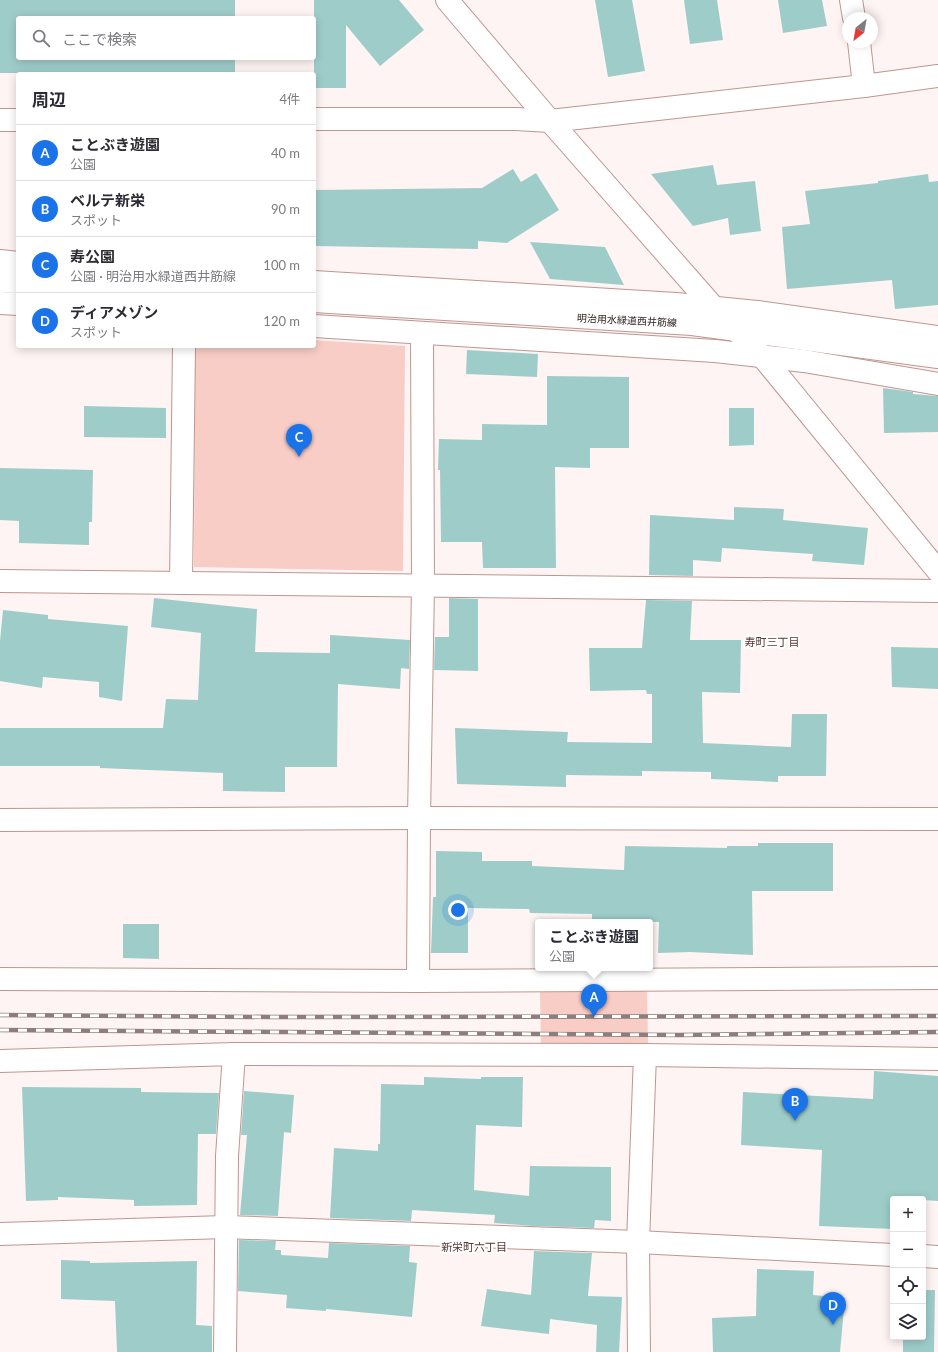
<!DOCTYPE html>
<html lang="ja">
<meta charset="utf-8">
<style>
:root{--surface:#fff;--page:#f7f7f7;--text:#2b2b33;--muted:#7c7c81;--line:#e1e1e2;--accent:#1a73e8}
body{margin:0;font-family:Lato,"Noto Sans JP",sans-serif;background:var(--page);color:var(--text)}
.controls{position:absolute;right:12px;bottom:12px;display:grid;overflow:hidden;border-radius:4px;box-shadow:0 2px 10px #0003}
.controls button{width:36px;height:36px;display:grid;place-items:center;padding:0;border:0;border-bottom:1px solid var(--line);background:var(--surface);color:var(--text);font:20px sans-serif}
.compass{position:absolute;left:842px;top:12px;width:36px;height:36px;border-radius:50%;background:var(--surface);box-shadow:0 2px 10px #0003;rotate:211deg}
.you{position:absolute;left:458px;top:910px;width:14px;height:14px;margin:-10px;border:3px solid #fff;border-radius:50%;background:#1a73e8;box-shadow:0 0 0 6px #1a73e833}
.badge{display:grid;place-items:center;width:26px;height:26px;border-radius:50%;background:var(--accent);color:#fff;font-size:13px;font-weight:700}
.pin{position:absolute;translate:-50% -33px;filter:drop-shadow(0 1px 2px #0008)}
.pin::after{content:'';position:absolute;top:21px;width:14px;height:12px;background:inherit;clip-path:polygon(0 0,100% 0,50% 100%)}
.popup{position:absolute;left:535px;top:919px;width:118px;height:52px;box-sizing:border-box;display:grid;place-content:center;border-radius:4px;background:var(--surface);filter:drop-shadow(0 1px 3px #0005);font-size:13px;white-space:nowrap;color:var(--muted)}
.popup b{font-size:15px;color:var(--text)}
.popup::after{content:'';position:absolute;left:50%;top:100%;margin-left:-8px;border:8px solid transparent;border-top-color:var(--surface)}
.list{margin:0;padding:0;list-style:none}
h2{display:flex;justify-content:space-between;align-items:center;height:52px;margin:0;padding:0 16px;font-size:17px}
h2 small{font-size:13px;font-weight:400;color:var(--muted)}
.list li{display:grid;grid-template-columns:26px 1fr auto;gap:12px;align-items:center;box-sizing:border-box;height:56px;padding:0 16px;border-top:1px solid var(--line)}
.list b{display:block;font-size:15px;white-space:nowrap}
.list p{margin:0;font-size:13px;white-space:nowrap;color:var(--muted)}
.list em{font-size:13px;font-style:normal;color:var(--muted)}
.icon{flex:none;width:22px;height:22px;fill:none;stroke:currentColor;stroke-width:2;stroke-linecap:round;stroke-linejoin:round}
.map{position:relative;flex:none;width:938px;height:1352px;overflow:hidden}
.search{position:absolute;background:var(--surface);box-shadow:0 2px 10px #0003;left:16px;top:16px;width:300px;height:44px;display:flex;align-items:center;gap:10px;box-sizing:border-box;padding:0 14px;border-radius:4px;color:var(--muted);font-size:15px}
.panel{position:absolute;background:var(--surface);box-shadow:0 2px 10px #0003;left:16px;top:72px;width:300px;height:276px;border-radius:4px}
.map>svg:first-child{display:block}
</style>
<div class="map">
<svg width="938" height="1352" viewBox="0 0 938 1352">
<rect width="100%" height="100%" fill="#fdf4f3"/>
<g fill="#f8cdc6">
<polygon points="314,340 405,346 403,571 194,567 195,346 314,346"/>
<polygon points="647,989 648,1043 541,1045 540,991"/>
</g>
<g fill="#9ecdc9">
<polygon points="0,0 235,0 235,18 18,18 18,58 235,58 235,74 0,73"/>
<polygon points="314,0 399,0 424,30 380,66 346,25 346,88 314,88"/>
<polygon points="595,0 632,0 645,71 608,77"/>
<polygon points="684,0 717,0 723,40 690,44"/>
<polygon points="778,0 822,0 827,26 783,33"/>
<polygon points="713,165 717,185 755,181 761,231 730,235 728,218 693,226 651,174"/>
<polygon points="513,169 521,182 536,173 559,210 507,243 478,241 478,249 314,246 314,190 482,188"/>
<polygon points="928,174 929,182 938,181 938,305 895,309 892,280 787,289 782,227 810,224 805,191 878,183 878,181"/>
<polygon points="530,242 605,247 624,285 550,279"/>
<polygon points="467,350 538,354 537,377 466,374"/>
<polygon points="547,376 629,377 629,448 590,448 590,468 555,467 556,568 483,568 482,542 441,542 440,470 438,470 439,439 482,440 482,424 547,425"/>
<polygon points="883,388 913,392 913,394 938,396 938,432 884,433"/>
<polygon points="84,406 166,408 166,438 84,437"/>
<polygon points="729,408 754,408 754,445 729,446"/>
<polygon points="0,468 93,470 92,522 89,522 89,545 19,543 19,521 0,520"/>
<polygon points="734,507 784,509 783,520 868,528 864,565 812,561 813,554 722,548 721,562 693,560 693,576 649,575 650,515 734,520"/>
<polygon points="154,598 257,609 255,652 330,653 330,635 410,640 409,669 401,668 400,689 338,684 337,767 285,767 285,792 223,791 223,773 100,768 100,766 0,766 0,728 163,728 166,699 198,700 201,633 151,627"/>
<polygon points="449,598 478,599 478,671 434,670 435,637 449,637"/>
<polygon points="646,600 692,601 690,640 741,640 740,693 702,692 703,743 791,747 792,714 827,714 826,776 778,776 778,782 711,779 711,772 642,771 642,776 566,775 566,787 457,784 455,728 568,732 567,742 652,743 652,694 647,694 646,690 590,691 589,648 642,648"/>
<polygon points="3,610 48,615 48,619 128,626 122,701 99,697 99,682 43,677 42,688 0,681 0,641"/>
<polygon points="891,647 938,648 938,689 892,687"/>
<polygon points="758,843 833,843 833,891 752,891 753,955 690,952 658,953 659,922 592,922 592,914 530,913 529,909 468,908 468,953 431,953 433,897 436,897 436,851 482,852 482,861 532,861 532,866 624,870 625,846 727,848 727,846 758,846"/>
<polygon points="123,924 159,924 159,959 123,958"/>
<polygon points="874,1071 938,1076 938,1201 893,1198 893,1229 819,1226 822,1150 741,1145 743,1092 873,1099"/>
<polygon points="424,1077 481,1079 481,1077 523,1077 522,1127 476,1125 474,1190 529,1196 530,1166 611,1167 611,1221 595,1220 594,1228 533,1226 494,1223 495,1215 412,1210 411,1221 330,1218 334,1148 378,1151 378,1144 380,1144 381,1084 424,1085"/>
<polygon points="22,1087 141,1088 141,1092 219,1093 216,1134 198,1134 197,1205 134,1206 134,1200 58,1197 58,1200 26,1201"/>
<polygon points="244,1091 294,1095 291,1133 284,1132 278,1216 240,1215 247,1135 241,1135"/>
<polygon points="239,1240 276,1241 275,1250 281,1250 281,1255 328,1258 329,1243 410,1246 409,1262 417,1263 412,1317 326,1309 326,1311 286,1308 287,1295 238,1291"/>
<polygon points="534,1251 592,1253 588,1296 622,1297 619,1352 596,1352 597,1325 550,1319 549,1334 481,1326 487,1289 531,1295"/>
<polygon points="61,1260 90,1261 90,1263 197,1261 196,1325 212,1326 212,1352 117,1352 115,1301 61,1299"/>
<polygon points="757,1269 814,1271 813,1295 845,1298 840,1352 713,1352 712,1318 756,1316"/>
<polygon points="923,1290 935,1290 934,1352 903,1352 903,1337 923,1337"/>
</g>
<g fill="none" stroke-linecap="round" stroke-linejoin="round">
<defs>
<g id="street">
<polyline points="851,0 854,18"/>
<polyline points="859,42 864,86"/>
<polyline points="0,261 18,263"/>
<polyline points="0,281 18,282"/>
<polyline points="314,282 676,304 757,312 938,337"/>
<polyline points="314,301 692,324 938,357"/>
<polyline points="0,303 18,304"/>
<polyline points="314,326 715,351 804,361 938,384"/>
<polyline points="0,581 938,591"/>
<polyline points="181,583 184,346"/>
<polyline points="0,820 419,818 938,819"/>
<polyline points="0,979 418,981 419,818 423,586 422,333"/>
<polyline points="0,1061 234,1054 227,1156 225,1352"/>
<polyline points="0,1234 225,1227 638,1242 893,1255"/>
<polyline points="923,1256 938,1257"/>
<polyline points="639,1352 638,1242 645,1055"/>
</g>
<g id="secondary">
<polyline points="447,0 550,121 715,309 762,356 938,571"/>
<polyline points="314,119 516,119 550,121 864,86 938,76"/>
<polyline points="0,120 18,120"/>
<polyline points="418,981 938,978"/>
<polyline points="234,1054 645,1055 938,1059"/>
</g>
</defs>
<use href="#street" stroke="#be9690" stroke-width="24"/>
<use href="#secondary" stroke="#be9690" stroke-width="24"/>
<use href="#street" stroke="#fff" stroke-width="22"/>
<use href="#secondary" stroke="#fff" stroke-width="22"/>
<defs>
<g id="rail">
<polyline points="0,1015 272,1017 938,1016"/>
<polyline points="0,1030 679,1035 938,1032"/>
</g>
</defs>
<use href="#rail" stroke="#8b7e7d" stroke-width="4.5"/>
<use href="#rail" stroke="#fff" stroke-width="3" stroke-dasharray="9" stroke-linecap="butt"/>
</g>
<g text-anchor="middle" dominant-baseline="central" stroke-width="4" stroke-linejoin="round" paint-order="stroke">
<g font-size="10" fill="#2a1b19" stroke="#fff">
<text transform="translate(627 320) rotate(3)">明治用水緑道西井筋線</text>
</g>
<g font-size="11" fill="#593732" stroke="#fff">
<text x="772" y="641">寿町三丁目</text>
<text x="474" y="1246">新栄町六丁目</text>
</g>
</g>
</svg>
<div class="controls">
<button>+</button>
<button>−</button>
<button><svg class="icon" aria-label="locate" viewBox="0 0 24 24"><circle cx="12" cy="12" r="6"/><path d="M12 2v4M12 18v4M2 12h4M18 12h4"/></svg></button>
<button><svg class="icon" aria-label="layers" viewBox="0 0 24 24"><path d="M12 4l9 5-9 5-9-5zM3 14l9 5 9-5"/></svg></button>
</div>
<svg class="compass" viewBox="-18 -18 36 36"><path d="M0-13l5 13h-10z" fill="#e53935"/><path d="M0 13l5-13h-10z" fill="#7c7c81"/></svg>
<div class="you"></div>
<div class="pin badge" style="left:594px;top:1017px">A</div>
<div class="popup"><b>ことぶき遊園</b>公園</div>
<div class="pin badge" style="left:795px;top:1121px">B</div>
<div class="pin badge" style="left:299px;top:457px">C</div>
<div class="pin badge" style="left:833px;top:1325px">D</div>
<div class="search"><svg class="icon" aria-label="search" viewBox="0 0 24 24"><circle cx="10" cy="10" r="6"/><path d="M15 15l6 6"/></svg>ここで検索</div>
<section class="panel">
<h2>周辺<small>4件</small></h2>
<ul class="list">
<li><span class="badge">A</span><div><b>ことぶき遊園</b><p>公園</p></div><em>40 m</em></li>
<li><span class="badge">B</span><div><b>ベルテ新栄</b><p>スポット</p></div><em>90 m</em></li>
<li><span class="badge">C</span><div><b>寿公園</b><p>公園 · 明治用水緑道西井筋線</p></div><em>100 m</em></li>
<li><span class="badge">D</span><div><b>ディアメゾン</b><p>スポット</p></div><em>120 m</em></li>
</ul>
</section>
</div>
